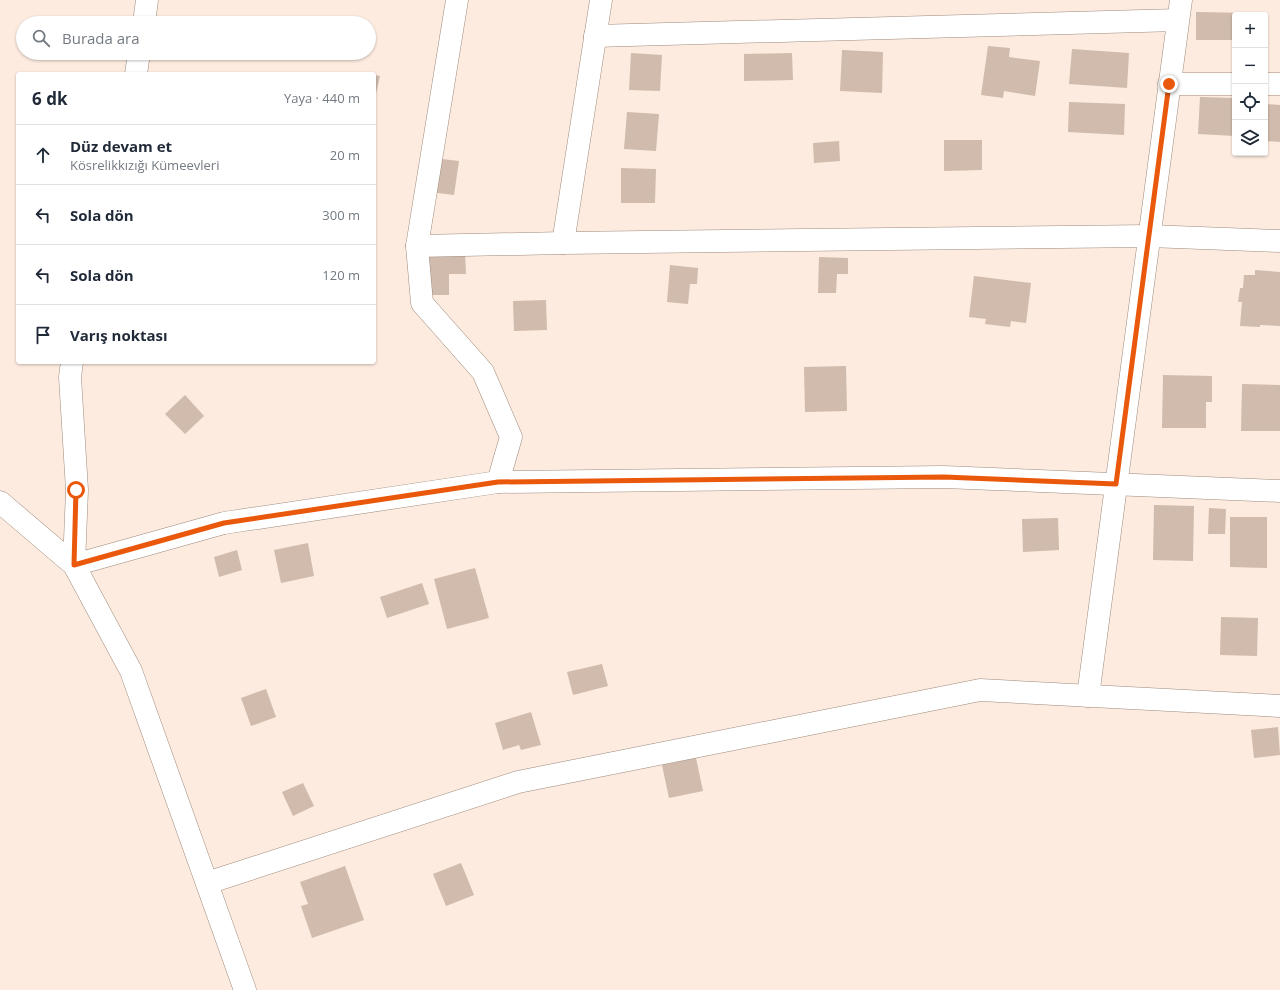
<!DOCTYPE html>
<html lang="tr">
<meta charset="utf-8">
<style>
:root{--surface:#fff;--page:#f6f6f7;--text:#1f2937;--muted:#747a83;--line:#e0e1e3}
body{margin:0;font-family:"Open Sans",sans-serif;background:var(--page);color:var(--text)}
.controls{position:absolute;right:12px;top:12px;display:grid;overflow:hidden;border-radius:4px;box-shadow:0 1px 3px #0004}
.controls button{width:36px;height:36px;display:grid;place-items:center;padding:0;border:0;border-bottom:1px solid var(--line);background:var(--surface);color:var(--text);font:20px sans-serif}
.stop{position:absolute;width:12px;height:12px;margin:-9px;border:3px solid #ea580c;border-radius:50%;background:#fff}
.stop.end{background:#ea580c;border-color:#fff;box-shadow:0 1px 4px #0008}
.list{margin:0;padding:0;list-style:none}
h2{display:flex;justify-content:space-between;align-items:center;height:52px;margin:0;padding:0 16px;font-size:17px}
h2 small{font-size:13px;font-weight:400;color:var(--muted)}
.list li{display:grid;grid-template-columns:26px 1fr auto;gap:12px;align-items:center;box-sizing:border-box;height:60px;padding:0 16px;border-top:1px solid var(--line)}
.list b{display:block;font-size:15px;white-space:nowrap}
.list p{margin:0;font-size:13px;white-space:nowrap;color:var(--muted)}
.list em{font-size:13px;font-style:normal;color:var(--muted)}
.icon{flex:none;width:22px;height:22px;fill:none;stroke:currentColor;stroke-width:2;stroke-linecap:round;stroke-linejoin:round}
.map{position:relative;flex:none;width:1280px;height:990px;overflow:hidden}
.search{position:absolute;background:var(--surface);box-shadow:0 1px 3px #0004;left:16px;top:16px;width:360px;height:44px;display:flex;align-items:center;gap:10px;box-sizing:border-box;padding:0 14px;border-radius:22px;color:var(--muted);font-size:15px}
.panel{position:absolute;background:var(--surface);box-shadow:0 1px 3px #0004;left:16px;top:72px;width:360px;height:292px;border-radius:4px}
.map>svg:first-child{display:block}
</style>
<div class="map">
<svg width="1280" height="990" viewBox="0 0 1280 990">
<rect width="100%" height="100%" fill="#fdebdf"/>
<g fill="#d0bbac">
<polygon points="1196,12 1251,13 1251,15 1235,15 1235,40 1196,40"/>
<polygon points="988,46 1010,48 1009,57 1040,61 1035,96 1004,91 1003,98 981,95"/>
<polygon points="1072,49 1129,53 1127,88 1069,84"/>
<polygon points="842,50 883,52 882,93 840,91"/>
<polygon points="631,53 662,55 660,91 629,90"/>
<polygon points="792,53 793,80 744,81 744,54"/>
<polygon points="374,75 380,76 375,98 374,98"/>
<polygon points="1200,97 1235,98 1235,136 1198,134"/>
<polygon points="1069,102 1125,104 1124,135 1068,132"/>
<polygon points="1265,104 1280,105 1280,142 1265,141"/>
<polygon points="627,112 659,114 656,151 624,149"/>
<polygon points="944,140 982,140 982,170 944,171"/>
<polygon points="839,141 840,161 814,163 813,143"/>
<polygon points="434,158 459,161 454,195 430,192"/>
<polygon points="621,168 656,169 655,203 621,203"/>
<polygon points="465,252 466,274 449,274 449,295 422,295 422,253"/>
<polygon points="819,257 848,258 848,274 837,274 836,293 818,293"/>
<polygon points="670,265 698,268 697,284 690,284 688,304 667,302"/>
<polygon points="1255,270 1280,272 1280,326 1260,325 1260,327 1240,326 1242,302 1238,302 1240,288 1243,288 1244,275 1255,275"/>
<polygon points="974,276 1031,283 1026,323 1011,321 1010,327 985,324 986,319 969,317"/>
<polygon points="546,300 547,330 514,331 513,301"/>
<polygon points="846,366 847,411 805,412 804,367"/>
<polygon points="1163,375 1212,376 1212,402 1206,402 1206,428 1162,428"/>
<polygon points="1242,384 1280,385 1280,431 1241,431"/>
<polygon points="185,395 204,416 185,434 165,414"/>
<polygon points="1154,505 1194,506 1193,561 1153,560"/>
<polygon points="1209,508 1226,509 1225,534 1208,534"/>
<polygon points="1230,517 1267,517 1267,568 1230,567"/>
<polygon points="1058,518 1059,550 1023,552 1022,519"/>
<polygon points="308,543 314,576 281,583 274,550"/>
<polygon points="237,550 242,570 219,577 214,557"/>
<polygon points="475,568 489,618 447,629 434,579"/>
<polygon points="422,583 429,604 387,618 380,597"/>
<polygon points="1221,617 1258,618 1257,656 1220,655"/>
<polygon points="602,664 608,686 573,695 567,672"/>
<polygon points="266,689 276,717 251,726 241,698"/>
<polygon points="531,712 541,745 521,750 519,745 503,750 495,723"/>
<polygon points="1278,727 1280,755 1254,758 1251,730"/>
<polygon points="696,758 703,791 669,798 662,765"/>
<polygon points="303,783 314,806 293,816 282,792"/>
<polygon points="461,863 474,895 446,906 433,874"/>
<polygon points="345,866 364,920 312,938 301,906 308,904 300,882"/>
</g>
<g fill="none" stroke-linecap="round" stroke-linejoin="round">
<defs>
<g id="minor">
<polyline points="457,0 417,246 422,303 483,372 511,437 498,482"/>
<polyline points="144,23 147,0"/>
<polyline points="595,36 1178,20"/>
<polyline points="136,74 139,53"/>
<polyline points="1169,84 1235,84"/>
<polyline points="1265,84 1280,84"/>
<polyline points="563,243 601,0"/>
<polyline points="417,246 563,243 1149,236 1280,241"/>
<polyline points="72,362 70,377 77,490 74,565 224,523 498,482 944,477 1280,491"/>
<polyline points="0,502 74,565 131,671 245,990"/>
<polyline points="1088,696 1181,0"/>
<polyline points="207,883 518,782 980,690 1280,706"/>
</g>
</defs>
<use href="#minor" stroke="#9e8a7c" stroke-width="23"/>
<use href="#minor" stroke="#fff" stroke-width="22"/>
</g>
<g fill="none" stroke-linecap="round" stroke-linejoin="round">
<polyline stroke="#ea580c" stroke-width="5" points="76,490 74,565 224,523 498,482 944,477 1116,484 1169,84"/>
</g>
</svg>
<div class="controls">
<button>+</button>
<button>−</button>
<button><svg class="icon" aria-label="locate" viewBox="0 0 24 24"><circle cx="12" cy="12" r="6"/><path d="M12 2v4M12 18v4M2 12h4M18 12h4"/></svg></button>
<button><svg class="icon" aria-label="layers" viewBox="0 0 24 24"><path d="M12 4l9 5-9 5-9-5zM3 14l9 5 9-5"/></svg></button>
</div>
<div class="stop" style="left:76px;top:490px"></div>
<div class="stop end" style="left:1169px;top:84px"></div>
<div class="search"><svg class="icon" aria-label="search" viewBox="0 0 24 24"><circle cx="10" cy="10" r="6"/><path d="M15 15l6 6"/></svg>Burada ara</div>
<section class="panel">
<h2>6 dk<small>Yaya · 440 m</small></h2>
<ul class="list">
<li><svg class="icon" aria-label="ahead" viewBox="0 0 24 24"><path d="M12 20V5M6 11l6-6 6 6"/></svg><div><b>Düz devam et</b><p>Kösrelikkızığı Kümeevleri</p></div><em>20 m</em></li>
<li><svg class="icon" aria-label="left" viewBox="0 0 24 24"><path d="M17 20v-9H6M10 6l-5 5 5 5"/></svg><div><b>Sola dön</b></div><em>300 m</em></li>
<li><svg class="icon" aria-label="left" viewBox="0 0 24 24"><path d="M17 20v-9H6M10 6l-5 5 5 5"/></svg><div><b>Sola dön</b></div><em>120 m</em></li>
<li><svg class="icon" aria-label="arrive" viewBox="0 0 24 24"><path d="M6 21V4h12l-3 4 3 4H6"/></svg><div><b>Varış noktası</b></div></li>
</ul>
</section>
</div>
